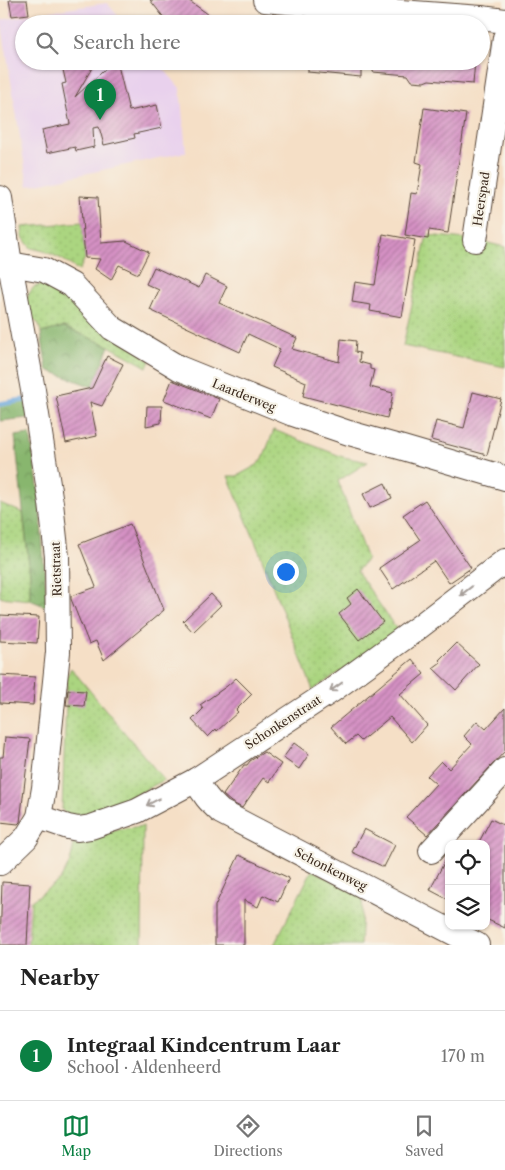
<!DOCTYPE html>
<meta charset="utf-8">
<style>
:root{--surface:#fff;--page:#f6f6f6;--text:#222;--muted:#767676;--line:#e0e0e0;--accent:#0b8043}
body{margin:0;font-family:"Libre Caslon Text",serif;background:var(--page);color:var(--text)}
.controls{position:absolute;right:15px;bottom:15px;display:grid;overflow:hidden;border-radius:10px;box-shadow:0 1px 4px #0004}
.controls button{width:45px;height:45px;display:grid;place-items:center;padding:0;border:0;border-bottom:1px solid var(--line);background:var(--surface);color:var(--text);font:25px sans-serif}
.you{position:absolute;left:285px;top:571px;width:18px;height:18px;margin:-12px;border:4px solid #fff;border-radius:50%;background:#1a73e8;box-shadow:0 0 0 8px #1a73e833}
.badge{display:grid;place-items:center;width:32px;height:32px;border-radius:50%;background:var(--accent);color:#fff;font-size:16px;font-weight:700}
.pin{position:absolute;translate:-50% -41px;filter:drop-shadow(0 1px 2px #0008)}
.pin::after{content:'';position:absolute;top:26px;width:18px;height:15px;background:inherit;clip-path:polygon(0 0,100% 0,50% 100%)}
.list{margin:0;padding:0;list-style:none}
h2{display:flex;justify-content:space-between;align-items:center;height:65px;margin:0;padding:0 20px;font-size:21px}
h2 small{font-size:16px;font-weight:400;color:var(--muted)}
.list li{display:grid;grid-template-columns:32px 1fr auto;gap:15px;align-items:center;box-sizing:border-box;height:90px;padding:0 20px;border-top:1px solid var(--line)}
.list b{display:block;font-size:19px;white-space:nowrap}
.list p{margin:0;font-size:16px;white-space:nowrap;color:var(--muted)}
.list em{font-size:16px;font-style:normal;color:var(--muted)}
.icon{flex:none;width:28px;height:28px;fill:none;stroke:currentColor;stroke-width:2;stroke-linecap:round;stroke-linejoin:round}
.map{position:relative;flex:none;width:505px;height:945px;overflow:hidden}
.search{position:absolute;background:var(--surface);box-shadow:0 1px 4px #0004;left:15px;right:15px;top:15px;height:55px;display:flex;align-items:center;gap:12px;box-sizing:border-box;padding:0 18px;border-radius:28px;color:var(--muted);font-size:19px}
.sheet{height:155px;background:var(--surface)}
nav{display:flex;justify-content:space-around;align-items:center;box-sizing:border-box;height:70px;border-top:1px solid var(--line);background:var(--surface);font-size:14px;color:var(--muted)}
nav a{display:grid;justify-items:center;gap:2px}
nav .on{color:var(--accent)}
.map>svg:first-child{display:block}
</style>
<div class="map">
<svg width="505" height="945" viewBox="0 0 505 945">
<defs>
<pattern id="green-dots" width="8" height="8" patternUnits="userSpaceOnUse" patternTransform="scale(1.25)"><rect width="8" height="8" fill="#abd580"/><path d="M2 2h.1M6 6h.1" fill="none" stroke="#94b76e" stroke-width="1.8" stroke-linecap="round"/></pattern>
<pattern id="forest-crowns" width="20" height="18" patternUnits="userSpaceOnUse" patternTransform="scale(1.25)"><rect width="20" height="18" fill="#88b66e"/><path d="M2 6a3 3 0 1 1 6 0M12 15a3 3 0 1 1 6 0" fill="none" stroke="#70945a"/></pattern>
<pattern id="building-hatch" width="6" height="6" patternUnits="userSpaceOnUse" patternTransform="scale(1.25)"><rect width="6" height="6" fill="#d591c4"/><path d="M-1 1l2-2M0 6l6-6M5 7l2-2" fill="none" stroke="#ae779f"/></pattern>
</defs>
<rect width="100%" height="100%" fill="#f7f3e8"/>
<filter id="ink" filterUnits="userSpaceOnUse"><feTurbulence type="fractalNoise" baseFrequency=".02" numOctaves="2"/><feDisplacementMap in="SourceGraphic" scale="10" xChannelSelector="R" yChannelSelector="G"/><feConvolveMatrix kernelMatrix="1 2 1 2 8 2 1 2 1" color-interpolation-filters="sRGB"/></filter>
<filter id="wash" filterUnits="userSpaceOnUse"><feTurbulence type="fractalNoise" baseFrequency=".0096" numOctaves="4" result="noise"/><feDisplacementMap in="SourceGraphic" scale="20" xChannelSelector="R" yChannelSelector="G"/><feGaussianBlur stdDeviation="1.12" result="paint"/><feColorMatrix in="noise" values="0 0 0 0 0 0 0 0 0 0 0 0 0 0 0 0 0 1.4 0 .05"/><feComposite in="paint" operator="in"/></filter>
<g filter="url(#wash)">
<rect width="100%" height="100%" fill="#f5dfc6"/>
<polygon fill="#e9d1ed" points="107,3 125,24 24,24 24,61 157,61 180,88 186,152 28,186 1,20 39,13"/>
<g fill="url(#green-dots)" stroke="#73804f">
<polygon points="83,222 85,258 79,271 62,259 44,251 31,248 27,243 23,237 22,227"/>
<polygon points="427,235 475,240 505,247 505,367 403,346"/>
<polygon points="43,284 56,286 150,361 147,367 109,346 64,327 41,333 39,324 30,317 26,300 30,292 34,287"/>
<polygon points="274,430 343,457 368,462 338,481 367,559 357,571 399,633 313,690 255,541 228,476 237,476 257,465 263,458"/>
<polygon points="0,503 23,513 30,574 30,600 0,597"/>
<polygon points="71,668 164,780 128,799 71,819 62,810 67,676"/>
<polygon points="143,826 142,945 28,945 31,901 60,880 70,862 75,840 118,829"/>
<polygon points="312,870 363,896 360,945 274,945"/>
</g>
<g fill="url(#forest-crowns)" stroke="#627046">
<polygon points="64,327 109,346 93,387 47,370 41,333"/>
<polygon points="26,401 28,418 0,421 0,404"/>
<polygon points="30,434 39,492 47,607 30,600 30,574 15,436"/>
</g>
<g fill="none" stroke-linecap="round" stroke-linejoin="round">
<polyline stroke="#6ca8dd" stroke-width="5.5" points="0,404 24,400"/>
</g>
<g id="blocks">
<g fill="url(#building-hatch)">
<polygon points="9,0 27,0 29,14 12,16"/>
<polygon points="150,0 188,0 222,24 169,24"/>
<polygon points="61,61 96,61 75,97 114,61 117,61 129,111 157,105 162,128 134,134 135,138 104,145 99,127 93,128 94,147 76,151 75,147 47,153 42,130 70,124 62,84 66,83"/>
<polygon points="308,61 361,61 361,77 308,72"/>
<polygon points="374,61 475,61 473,84 429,80 424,82 412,81 408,75 373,72"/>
<polygon points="424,108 466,114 448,233 429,230 428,239 405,235 411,193 417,194 422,164 416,162"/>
<polygon points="80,196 98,197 101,243 126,241 149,252 138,274 119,265 111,280 95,269 100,259 85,258"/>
<polygon points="383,234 415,240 402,317 370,311 371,305 352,302 355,282 375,285"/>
<polygon points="154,267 199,288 205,275 227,286 219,303 297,338 292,349 339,362 341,339 356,341 355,352 360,353 359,362 370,365 370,369 374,370 370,387 393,393 390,410 389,409 387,418 303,396 306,382 272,367 280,349 248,334 240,352 150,310 159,290 146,284"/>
<polygon points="107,356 123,364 102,406 90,402 97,436 66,443 56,396 92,388"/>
<polygon points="172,380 219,399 211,419 164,400"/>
<polygon points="473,392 501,399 487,455 431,440 436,421 464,428"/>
<polygon points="147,406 162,406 161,423 146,426"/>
<polygon points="385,483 392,498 370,508 363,494"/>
<polygon points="425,500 471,568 449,583 434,561 393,589 379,568 420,540 403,515"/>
<polygon points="130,524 164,610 104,660 96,641 89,644 71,599 71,596 96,587 79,544"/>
<polygon points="358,589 383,622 359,640 339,614 351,604 347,598"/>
<polygon points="211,594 221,605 193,632 183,621"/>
<polygon points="0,615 39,617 37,643 0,641"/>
<polygon points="456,643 479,664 456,690 433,668 441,662 439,660"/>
<polygon points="412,659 424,674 400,694 427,725 412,742 390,717 361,741 356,736 346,744 331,727"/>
<polygon points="0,675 35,677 33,705 0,703"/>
<polygon points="236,678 252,694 236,710 238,712 217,731 216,729 208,737 192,720 203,709 200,705 227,686"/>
<polygon points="68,690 86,691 84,706 66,705"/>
<polygon points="505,708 505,751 427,835 406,817 436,784 427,776 441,761 449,769 472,744 464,736 477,721 486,729"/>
<polygon points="5,737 30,739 20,822 18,824 0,822 0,757 3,757"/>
<polygon points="294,743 309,754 299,769 283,758"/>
<polygon points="264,752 281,764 269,782 263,778 242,808 231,802 223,795 244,765 247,765 250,761"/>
<polygon points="491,819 505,826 505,928 486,919 486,844 478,844"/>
<polygon points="364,829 395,845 384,867 352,852"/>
<polygon points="449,853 449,900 430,890"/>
<polygon points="239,855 289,878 278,902 263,895 258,907 244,900 244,945 215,945 215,906"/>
<polygon points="2,882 30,884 27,945 0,945"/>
</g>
</g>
</g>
<g filter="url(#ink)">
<use href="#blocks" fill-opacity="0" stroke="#574537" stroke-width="1"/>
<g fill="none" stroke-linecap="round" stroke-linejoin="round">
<defs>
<g id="minor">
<polyline points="265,0 387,11 481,18 505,21"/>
<polyline points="0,198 10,264 33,390 51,503 57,557 58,652 44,788 39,817 26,838 0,863"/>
<polyline points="475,240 505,38"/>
<polyline points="0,264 10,264 44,270 72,285 112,328 179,368 293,414 349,433 403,448 505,478"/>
<path d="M196 780C203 794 209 801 221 812L477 945"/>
<polyline points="39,817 68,827 78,829 91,827 137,811 196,780 331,691 419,627 505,561"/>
<polyline points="431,851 505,770"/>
</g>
</defs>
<use href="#minor" stroke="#574537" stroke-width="26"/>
<use href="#minor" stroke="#fff" stroke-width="24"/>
</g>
<defs><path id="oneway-shaft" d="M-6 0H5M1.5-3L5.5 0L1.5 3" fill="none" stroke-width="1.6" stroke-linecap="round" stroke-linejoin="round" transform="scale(1.25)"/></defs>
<g stroke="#a79f9a">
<use href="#oneway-shaft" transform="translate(466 591) rotate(142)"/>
<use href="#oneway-shaft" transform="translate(336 687) rotate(144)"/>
<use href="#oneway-shaft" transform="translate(153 802) rotate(152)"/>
</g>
</g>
<g text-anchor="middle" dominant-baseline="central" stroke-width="4.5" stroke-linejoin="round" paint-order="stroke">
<g font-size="12" fill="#3b2a1e" stroke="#f7f3e8">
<text transform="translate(481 199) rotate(-81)">Heerspad</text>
<text transform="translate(244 395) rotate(22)">Laarderweg</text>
<text transform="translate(56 569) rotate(-92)">Rietstraat</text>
<text transform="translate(283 722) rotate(-33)">Schonkenstraat</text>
<text transform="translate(331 869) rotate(27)">Schonkenweg</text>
</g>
</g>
</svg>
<div class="controls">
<button><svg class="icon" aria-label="locate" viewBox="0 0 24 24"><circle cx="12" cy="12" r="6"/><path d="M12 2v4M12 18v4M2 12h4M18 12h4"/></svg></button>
<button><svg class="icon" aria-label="layers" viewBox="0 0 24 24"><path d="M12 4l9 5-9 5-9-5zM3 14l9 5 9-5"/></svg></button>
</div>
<div class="you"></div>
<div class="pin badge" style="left:100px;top:120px">1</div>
<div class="search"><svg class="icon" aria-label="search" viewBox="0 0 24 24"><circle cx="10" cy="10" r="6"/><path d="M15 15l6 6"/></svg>Search here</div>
</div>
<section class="sheet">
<h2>Nearby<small></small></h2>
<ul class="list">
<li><span class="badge">1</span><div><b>Integraal Kindcentrum Laar</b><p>School · Aldenheerd</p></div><em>170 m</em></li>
</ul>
</section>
<nav>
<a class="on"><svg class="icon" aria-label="map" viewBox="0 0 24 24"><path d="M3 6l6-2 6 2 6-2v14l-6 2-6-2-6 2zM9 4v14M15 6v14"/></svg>Map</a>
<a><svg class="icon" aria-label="directions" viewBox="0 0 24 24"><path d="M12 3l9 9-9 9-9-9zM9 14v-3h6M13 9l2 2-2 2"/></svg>Directions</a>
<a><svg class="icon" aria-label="saved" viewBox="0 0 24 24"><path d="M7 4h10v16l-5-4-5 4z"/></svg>Saved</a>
</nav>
